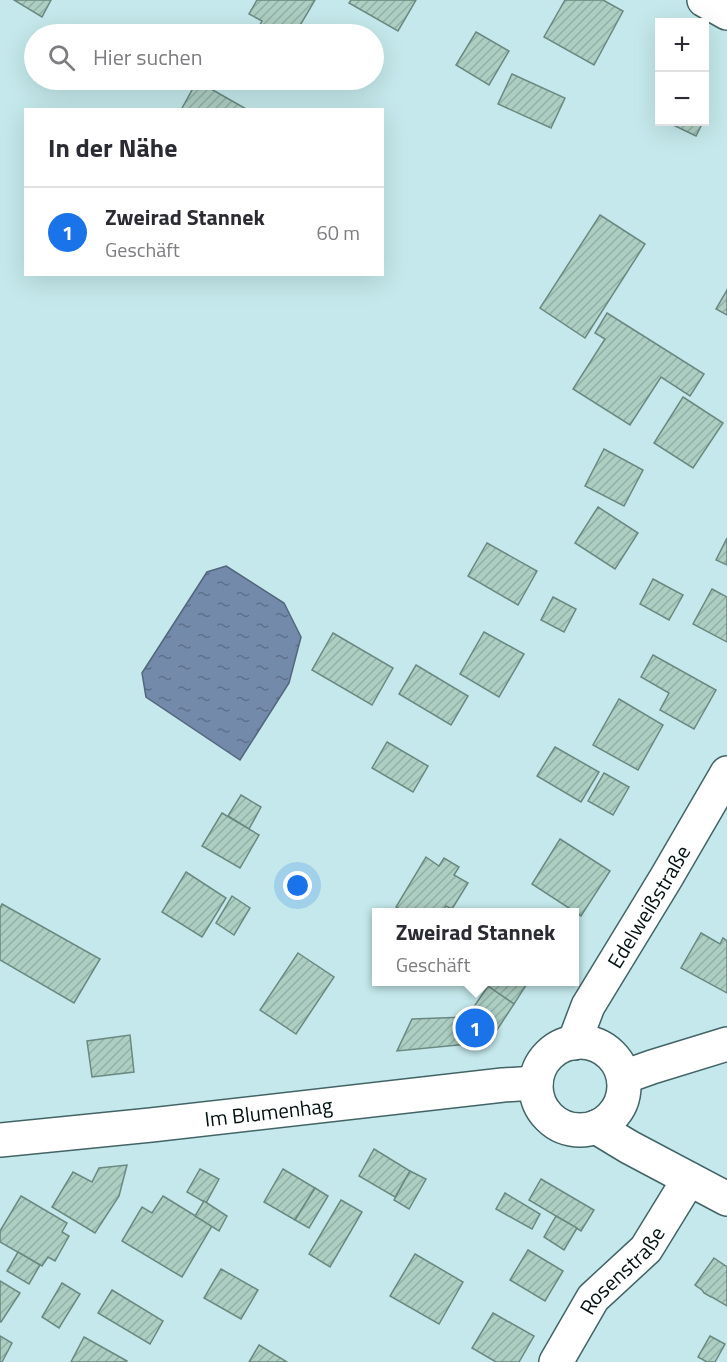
<!DOCTYPE html>
<html lang="de">
<meta charset="utf-8">
<style>
:root{--surface:#fff;--page:#f7f7f7;--text:#2b2b33;--muted:#7c7c81;--line:#e1e1e2;--accent:#1a73e8}
body{margin:0;font-family:"Titillium Web",sans-serif;background:var(--page);color:var(--text)}
.controls{position:absolute;right:18px;top:18px;display:grid;overflow:hidden;border-radius:0px;box-shadow:0 6px 24px #0002}
.controls button{width:54px;height:54px;display:grid;place-items:center;padding:0;border:0;border-bottom:2px solid var(--line);background:var(--surface);color:var(--text);font:30px sans-serif}
.you{position:absolute;left:298px;top:886px;width:21px;height:21px;margin:-15px;border:4px solid #fff;border-radius:50%;background:#1a73e8;box-shadow:0 0 0 9px #1a73e833}
.badge{display:grid;place-items:center;width:39px;height:39px;border-radius:50%;background:var(--accent);color:#fff;font-size:20px;font-weight:700}
.pin{position:absolute;translate:-50% -50%;border:3px solid #fff;box-shadow:0 2px 6px #0006}
.popup{position:absolute;left:372px;top:908px;width:207px;height:78px;box-sizing:border-box;display:grid;place-content:center;border-radius:0px;background:var(--surface);filter:drop-shadow(0 2px 4px #0005);font-size:20px;white-space:nowrap;color:var(--muted)}
.popup b{font-size:22px;color:var(--text)}
.popup::after{content:'';position:absolute;left:50%;top:100%;margin-left:-12px;border:12px solid transparent;border-top-color:var(--surface)}
.list{margin:0;padding:0;list-style:none}
h2{display:flex;justify-content:space-between;align-items:center;height:78px;margin:0;padding:0 24px;font-size:26px}
h2 small{font-size:20px;font-weight:400;color:var(--muted)}
.list li{display:grid;grid-template-columns:39px 1fr auto;gap:18px;align-items:center;box-sizing:border-box;height:90px;padding:0 24px;border-top:2px solid var(--line)}
.list b{display:block;font-size:22px;white-space:nowrap}
.list p{margin:0;font-size:20px;white-space:nowrap;color:var(--muted)}
.list em{font-size:20px;font-style:normal;color:var(--muted)}
.icon{flex:none;width:33px;height:33px;fill:none;stroke:currentColor;stroke-width:2;stroke-linecap:round;stroke-linejoin:round}
.map{position:relative;flex:none;width:727px;height:1362px;overflow:hidden}
.search{position:absolute;background:var(--surface);box-shadow:0 6px 24px #0002;left:24px;top:24px;width:360px;height:66px;display:flex;align-items:center;gap:15px;box-sizing:border-box;padding:0 21px;border-radius:33px;color:var(--muted);font-size:22px}
.panel{position:absolute;background:var(--surface);box-shadow:0 6px 24px #0002;left:24px;top:108px;width:360px;height:168px;border-radius:0px}
.map>svg:first-child{display:block}
</style>
<div class="map">
<svg width="727" height="1362" viewBox="0 0 727 1362">
<defs>
<pattern id="water-ripples" width="26" height="14" patternUnits="userSpaceOnUse" patternTransform="scale(1.5)"><rect width="26" height="14" fill="#748aab"/><path d="M2 4q2-2 4 0t4 0M15 11q2-2 4 0t4 0" fill="none" stroke="#5d6f8a"/></pattern>
<pattern id="building-hatch" width="6" height="6" patternUnits="userSpaceOnUse" patternTransform="scale(1.5)"><rect width="6" height="6" fill="#adcec3"/><path d="M-1 1l2-2M0 6l6-6M5 7l2-2" fill="none" stroke="#93b0a6"/></pattern>
</defs>
<rect width="100%" height="100%" fill="#c4e8eb"/>
<polygon fill="url(#water-ripples)" stroke="#52667d" stroke-width="1.5" points="226,566 284,603 301,637 289,683 240,760 146,697 142,673 207,572"/>
<g fill="url(#building-hatch)" stroke="#6a8980" stroke-width="1.5">
<polygon points="14,0 51,0 42,17"/>
<polygon points="257,0 315,0 295,34 264,34 257,30 262,21 249,14"/>
<polygon points="351,0 416,0 398,31 349,3"/>
<polygon points="565,0 603,0 623,11 594,65 544,37"/>
<polygon points="476,32 509,51 489,85 456,65"/>
<polygon points="512,74 565,98 551,128 498,104"/>
<polygon points="197,81 248,110 181,110"/>
<polygon points="667,122 703,122 696,136"/>
<polygon points="600,215 645,244 585,338 540,308"/>
<polygon points="727,290 727,315 716,309"/>
<polygon points="607,313 704,374 690,396 661,377 630,425 573,389 605,339 595,333"/>
<polygon points="683,397 723,423 693,468 654,443"/>
<polygon points="604,449 643,470 624,506 585,486"/>
<polygon points="598,507 638,533 615,569 575,543"/>
<polygon points="727,538 727,565 716,560"/>
<polygon points="487,543 537,571 518,605 468,576"/>
<polygon points="653,579 683,595 669,620 640,604"/>
<polygon points="712,589 727,597 727,642 693,624"/>
<polygon points="553,597 576,609 564,632 541,620"/>
<polygon points="484,632 524,654 499,697 460,674"/>
<polygon points="333,633 393,668 372,705 312,670"/>
<polygon points="653,655 716,690 694,729 660,710 669,693 641,677"/>
<polygon points="416,665 468,696 451,725 399,694"/>
<polygon points="619,699 663,725 638,770 593,745"/>
<polygon points="387,742 428,766 413,792 372,768"/>
<polygon points="555,747 599,772 581,802 537,776"/>
<polygon points="604,773 629,787 613,815 588,801"/>
<polygon points="241,795 261,807 249,829 228,816"/>
<polygon points="222,813 259,835 240,868 202,846"/>
<polygon points="560,839 610,871 581,916 532,884"/>
<polygon points="426,857 439,866 444,858 459,867 454,875 468,883 452,909 446,906 442,912 405,912 396,907"/>
<polygon points="186,872 226,898 202,937 162,912"/>
<polygon points="232,896 250,908 234,935 216,923"/>
<polygon points="2,904 100,959 74,1003 0,960 0,908"/>
<polygon points="701,933 720,944 723,938 727,941 727,993 681,968"/>
<polygon points="298,953 334,977 296,1034 260,1010"/>
<polygon points="480,982 528,982 514,1004"/>
<polygon points="488,986 514,1004 489,1042 397,1051 412,1019 467,1017"/>
<polygon points="130,1035 134,1072 92,1077 87,1041"/>
<polygon points="374,1149 410,1171 395,1197 359,1176"/>
<polygon points="127,1165 119,1196 95,1233 52,1207 73,1172 92,1182 99,1168"/>
<polygon points="200,1169 219,1179 206,1203 187,1192"/>
<polygon points="283,1169 315,1188 295,1220 264,1202"/>
<polygon points="410,1171 426,1179 409,1209 394,1200"/>
<polygon points="541,1179 594,1210 581,1231 529,1200"/>
<polygon points="315,1188 328,1196 309,1228 295,1220"/>
<polygon points="505,1193 540,1214 532,1229 496,1209"/>
<polygon points="21,1196 67,1223 62,1232 69,1236 55,1261 48,1257 42,1266 0,1242 0,1231"/>
<polygon points="163,1196 212,1226 182,1277 122,1241 142,1207 152,1213"/>
<polygon points="341,1200 362,1212 330,1267 309,1254"/>
<polygon points="204,1201 227,1216 219,1231 195,1216"/>
<polygon points="556,1216 577,1228 564,1250 544,1237"/>
<polygon points="528,1250 563,1271 545,1301 510,1280"/>
<polygon points="18,1252 40,1265 29,1284 7,1271"/>
<polygon points="415,1254 463,1282 439,1324 390,1296"/>
<polygon points="714,1258 727,1267 727,1306 712,1297 711,1297 704,1293 702,1290 695,1285"/>
<polygon points="221,1269 258,1290 241,1319 204,1298"/>
<polygon points="0,1281 20,1293 1,1322 0,1322"/>
<polygon points="62,1283 80,1294 59,1328 42,1317"/>
<polygon points="112,1290 163,1321 150,1344 98,1313"/>
<polygon points="493,1313 534,1336 519,1362 496,1362 472,1348"/>
<polygon points="0,1336 12,1343 2,1362 0,1362"/>
<polygon points="710,1336 725,1344 715,1362 707,1362 698,1357"/>
<polygon points="84,1337 127,1361 126,1362 71,1362"/>
<polygon points="259,1345 287,1362 249,1362"/>
</g>
<g fill="none" stroke-linecap="round" stroke-linejoin="round">
<defs>
<g id="minor">
<polyline points="704,0 727,13"/>
<circle cx="580" cy="1086" r="44"/>
<path id="s1" d="M574 1043 588 1006 666 878 727 773"/>
<polyline points="624,1077 652,1067 727,1044"/>
<polyline points="596,1127 629,1147 727,1199"/>
<path id="s2" d="M0 1140 151 1125 503 1085 536 1083"/>
<path id="s3" d="M556 1362 593 1298 646 1249 689 1179"/>
</g>
</defs>
<use href="#minor" stroke="#436466" stroke-width="36"/>
<use href="#minor" stroke="#fff" stroke-width="33"/>
</g>
<g text-anchor="middle" dominant-baseline="central" stroke-width="4.5" stroke-linejoin="round" paint-order="stroke">
<g font-size="21" fill="#041112" stroke="#d1f5f8">
<text stroke="none"><textPath href="#s1" startOffset="156">Edelweißstraße</textPath></text>
<text stroke="none"><textPath href="#s2" startOffset="270">Im Blumenhag</textPath></text>
<text stroke="none"><textPath href="#s3" startOffset="114">Rosenstraße</textPath></text>
</g>
</g>
</svg>
<div class="controls">
<button>+</button>
<button>−</button>
</div>
<div class="you"></div>
<div class="pin badge" style="left:475px;top:1028px">1</div>
<div class="popup"><b>Zweirad Stannek</b>Geschäft</div>
<div class="search"><svg class="icon" aria-label="search" viewBox="0 0 24 24"><circle cx="10" cy="10" r="6"/><path d="M15 15l6 6"/></svg>Hier suchen</div>
<section class="panel">
<h2>In der Nähe<small></small></h2>
<ul class="list">
<li><span class="badge">1</span><div><b>Zweirad Stannek</b><p>Geschäft</p></div><em>60 m</em></li>
</ul>
</section>
</div>
